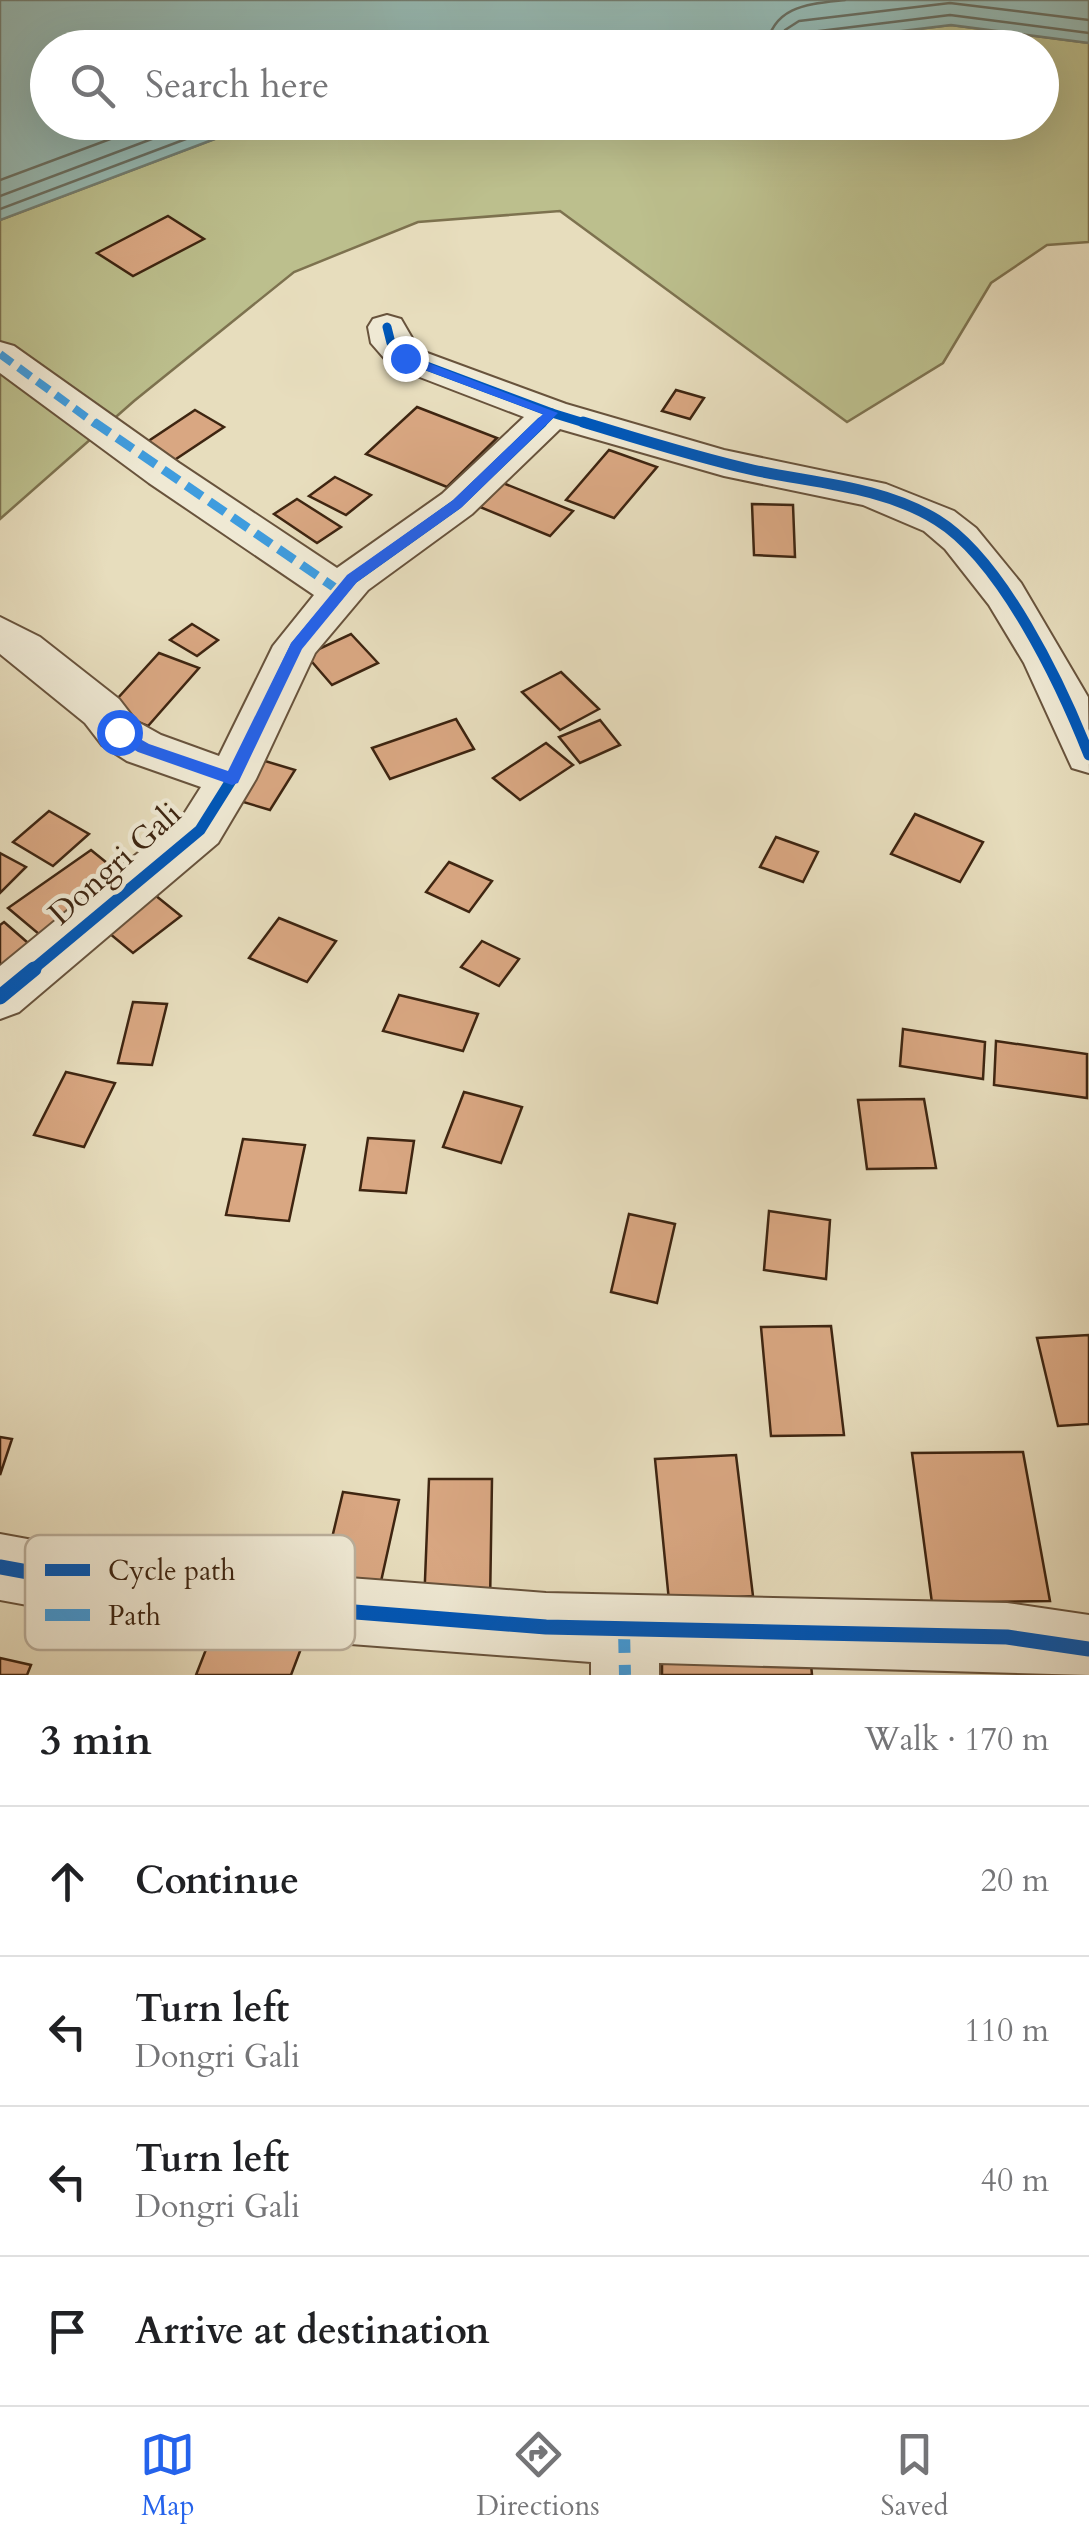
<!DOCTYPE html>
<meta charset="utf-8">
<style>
:root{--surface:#fff;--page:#f6f6f6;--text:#202124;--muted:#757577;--line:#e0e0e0;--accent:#2563eb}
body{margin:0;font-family:Cardo,serif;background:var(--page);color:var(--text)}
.stop{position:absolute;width:30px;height:30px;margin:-22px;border:8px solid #2563eb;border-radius:50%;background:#fff}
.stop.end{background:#2563eb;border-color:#fff;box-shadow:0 2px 10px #0008}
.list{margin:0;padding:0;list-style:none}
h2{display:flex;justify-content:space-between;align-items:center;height:130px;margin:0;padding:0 40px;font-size:42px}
h2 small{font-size:32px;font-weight:400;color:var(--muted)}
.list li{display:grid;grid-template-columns:65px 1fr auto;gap:30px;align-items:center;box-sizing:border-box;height:150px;padding:0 40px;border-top:2px solid var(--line)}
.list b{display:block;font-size:38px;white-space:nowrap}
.list p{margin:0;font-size:32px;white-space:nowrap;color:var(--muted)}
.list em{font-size:32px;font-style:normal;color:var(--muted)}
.icon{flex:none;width:55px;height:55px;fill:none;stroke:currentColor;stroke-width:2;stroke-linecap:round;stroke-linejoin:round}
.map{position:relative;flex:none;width:1089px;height:1675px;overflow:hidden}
.search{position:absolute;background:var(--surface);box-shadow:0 10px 40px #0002;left:30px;right:30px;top:30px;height:110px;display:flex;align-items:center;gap:25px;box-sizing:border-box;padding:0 35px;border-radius:55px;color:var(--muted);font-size:38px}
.sheet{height:730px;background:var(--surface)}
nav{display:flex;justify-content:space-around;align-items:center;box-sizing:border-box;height:140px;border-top:2px solid var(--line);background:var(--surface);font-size:28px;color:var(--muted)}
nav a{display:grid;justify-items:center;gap:5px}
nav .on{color:var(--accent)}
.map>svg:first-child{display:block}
</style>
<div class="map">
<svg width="1089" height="1675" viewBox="0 0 1089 1675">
<rect width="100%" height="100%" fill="#e7ddbd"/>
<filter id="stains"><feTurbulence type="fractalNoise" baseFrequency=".002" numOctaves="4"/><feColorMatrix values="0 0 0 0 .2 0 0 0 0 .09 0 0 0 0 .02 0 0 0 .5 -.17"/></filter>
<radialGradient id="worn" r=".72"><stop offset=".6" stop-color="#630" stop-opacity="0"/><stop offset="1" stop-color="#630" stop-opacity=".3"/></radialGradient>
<polygon fill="#bcbf8d" stroke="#7d724f" stroke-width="2.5" points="951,25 1089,43 1089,242 1047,245 991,283 943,363 847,422 560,211 418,222 294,272 134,401 0,519 0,220 257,123 1042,122 1042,48 763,47"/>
<polygon fill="#97bbb5" stroke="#737f73" stroke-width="2.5" points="0,0 1089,0 1089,43 951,25 763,48 48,48 48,122 257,123 0,220"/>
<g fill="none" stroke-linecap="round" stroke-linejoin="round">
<g stroke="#6a7063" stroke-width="2.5">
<path d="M766 48C773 5 809 4 845 0"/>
<polyline points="781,48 785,30 799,21 950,3 1089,20"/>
<polyline points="793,48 795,38 803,33 950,15 1089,33"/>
<polyline points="0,180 156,122"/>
<polyline points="0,196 197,122"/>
<polyline points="0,209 231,122"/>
</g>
</g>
<g fill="#d9a782" stroke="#3e2511" stroke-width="2.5">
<polygon points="168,216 204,239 133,276 97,253"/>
<polygon points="676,390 704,398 690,419 662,411"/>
<polygon points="417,407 497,438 447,487 366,454"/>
<polygon points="195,410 224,427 167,465 138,448"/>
<polygon points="609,450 657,467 614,518 566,500"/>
<polygon points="335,477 371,495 346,515 309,496"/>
<polygon points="503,483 573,511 550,536 480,507"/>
<polygon points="297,499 341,527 317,543 274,514"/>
<polygon points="752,504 793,505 795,557 754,555"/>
<polygon points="192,624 218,640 197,656 170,640"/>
<polygon points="351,634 378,663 332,685 306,655"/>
<polygon points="159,653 199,668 148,726 107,710"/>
<polygon points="561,672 599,709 560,730 522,692"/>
<polygon points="456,719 474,749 390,779 372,748"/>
<polygon points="600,720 620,745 580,763 559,737"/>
<polygon points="546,743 573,765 520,800 493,778"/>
<polygon points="255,758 295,770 270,810 230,798"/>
<polygon points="49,811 89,834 53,866 13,842"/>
<polygon points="915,814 983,842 960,882 891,854"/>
<polygon points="776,837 818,852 803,882 760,867"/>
<polygon points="91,850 128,880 46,940 8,908"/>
<polygon points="0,853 26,867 0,893"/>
<polygon points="449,862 492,881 469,912 426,892"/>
<polygon points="145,887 181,916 133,953 97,923"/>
<polygon points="279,918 336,941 307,982 249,958"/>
<polygon points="4,922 43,956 0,987 0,925"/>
<polygon points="482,941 519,959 499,986 461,967"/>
<polygon points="399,995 478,1014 463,1051 383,1031"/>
<polygon points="133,1002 167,1004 152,1065 118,1063"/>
<polygon points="903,1029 985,1042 983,1079 900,1066"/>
<polygon points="996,1041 1087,1054 1087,1098 994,1085"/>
<polygon points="66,1072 115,1083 84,1147 34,1135"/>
<polygon points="464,1092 522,1107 501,1163 443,1147"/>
<polygon points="924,1099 936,1168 867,1169 858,1100"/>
<polygon points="368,1138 414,1141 406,1193 360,1190"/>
<polygon points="243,1139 305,1145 289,1221 226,1215"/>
<polygon points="769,1211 830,1220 826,1279 764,1270"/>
<polygon points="629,1214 675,1224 657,1303 611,1292"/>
<polygon points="831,1326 844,1435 771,1436 761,1327"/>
<polygon points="1089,1335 1089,1424 1058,1426 1037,1338"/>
<polygon points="0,1437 12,1439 0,1475"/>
<polygon points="1023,1452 1050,1601 932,1603 912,1453"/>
<polygon points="736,1455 753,1596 669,1601 655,1459"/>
<polygon points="429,1479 492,1479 490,1605 424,1605"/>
<polygon points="343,1492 399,1500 378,1595 321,1584"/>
<polygon points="221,1611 305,1638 291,1675 196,1675"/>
<polygon points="0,1658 31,1665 27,1675 0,1675"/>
<polygon points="662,1658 811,1664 812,1675 662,1675"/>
</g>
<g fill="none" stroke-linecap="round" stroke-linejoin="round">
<defs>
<g id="minor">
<polygon points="387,315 401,319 419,350 566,404 724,450 886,484 954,511 976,528 1021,583 1088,697 1089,773 1072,768 1024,663 989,605 945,549 924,531 863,505 724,476 560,429 472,514 368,590 315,653 256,779 218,843 19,1012 0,1019 0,966 182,817 201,787 127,761 102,745 85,723 0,654 0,617 40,637 119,699 136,721 161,735 219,756 273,646 314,595 149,483 0,373 0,342 14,346 179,463 337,568 442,494 524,417 391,366 371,343 368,327 373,319"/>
<polygon points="0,1534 164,1564 546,1593 1007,1603 1089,1615 1089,1675 659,1663 659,1675 591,1675 591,1662 164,1630 0,1600"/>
</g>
</defs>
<use href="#minor" stroke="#68533c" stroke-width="4"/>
<use href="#minor" fill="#efe9d4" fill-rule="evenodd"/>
<polyline stroke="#3f9cde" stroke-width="8" stroke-dasharray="15 8" stroke-linecap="butt" points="0,354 97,425"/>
<polyline stroke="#3f9cde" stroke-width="9" stroke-dasharray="19 9" stroke-linecap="butt" points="94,422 341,592"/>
<polyline stroke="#3f9cde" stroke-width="12" stroke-dasharray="24 12" stroke-linecap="butt" points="624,1629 625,1675"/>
<defs>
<g id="cycleway-far2">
<polyline points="387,327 391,343 405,358 552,413 540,425"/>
<polyline points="552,413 591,425"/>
</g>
<g id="cycleway-far1">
<path d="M583 422C639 439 695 457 753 470 814 483 882 486 937 520 1002 560 1061 684 1089 755"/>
<polyline points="31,971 200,830 232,779 296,646 352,579 457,504 542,422"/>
</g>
<g id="cycleway">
<polyline points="0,997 34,969"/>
<polyline points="0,1567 164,1597 546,1627 1007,1637 1089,1649"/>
</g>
</defs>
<use href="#cycleway-far2" stroke="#efe9d4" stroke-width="14"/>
<use href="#cycleway-far1" stroke="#efe9d4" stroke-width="18"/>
<use href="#cycleway" stroke="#efe9d4" stroke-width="21"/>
<use href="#cycleway-far2" stroke="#0057b8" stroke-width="9"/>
<use href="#cycleway-far1" stroke="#0057b8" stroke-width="11"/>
<use href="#cycleway" stroke="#0057b8" stroke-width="15"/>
</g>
<polygon fill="#2563eb" points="405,354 558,413 462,507 357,582 302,649 238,783 232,785 138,752 113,737 113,728 119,727 149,744 228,771 291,643 347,575 452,501 543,414 401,361 399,358"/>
<g text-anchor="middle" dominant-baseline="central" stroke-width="9" stroke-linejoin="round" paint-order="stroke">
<g font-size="32" fill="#3e2511" stroke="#efe9d4">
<text transform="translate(115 864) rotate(-42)">Dongri Gali</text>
</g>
</g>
<rect x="25" y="1535" width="330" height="115" rx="15" fill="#efe9d4" stroke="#baae9a" stroke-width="2.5"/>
<rect x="45" y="1564" width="45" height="12" fill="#0057b8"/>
<rect x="45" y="1609" width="45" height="12" fill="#3f9cde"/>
<g font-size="28" fill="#3e2511">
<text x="108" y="1580">Cycle path</text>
<text x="108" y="1625">Path</text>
</g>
<rect width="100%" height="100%" filter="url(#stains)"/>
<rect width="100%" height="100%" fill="url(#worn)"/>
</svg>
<div class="stop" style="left:119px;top:732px"></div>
<div class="stop end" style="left:405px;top:358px"></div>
<div class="search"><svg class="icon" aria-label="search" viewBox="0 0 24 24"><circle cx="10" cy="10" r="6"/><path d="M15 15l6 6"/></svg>Search here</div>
</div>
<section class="sheet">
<h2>3 min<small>Walk · 170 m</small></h2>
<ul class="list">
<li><svg class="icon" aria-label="ahead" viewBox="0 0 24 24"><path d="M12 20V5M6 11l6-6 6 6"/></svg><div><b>Continue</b></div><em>20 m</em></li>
<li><svg class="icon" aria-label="left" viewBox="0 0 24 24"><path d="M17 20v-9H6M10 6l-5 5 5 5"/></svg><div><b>Turn left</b><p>Dongri Gali</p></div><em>110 m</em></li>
<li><svg class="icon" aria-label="left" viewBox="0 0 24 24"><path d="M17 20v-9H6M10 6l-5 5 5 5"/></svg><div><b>Turn left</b><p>Dongri Gali</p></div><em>40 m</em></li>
<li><svg class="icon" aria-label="arrive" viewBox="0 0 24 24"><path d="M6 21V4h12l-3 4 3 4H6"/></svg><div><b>Arrive at destination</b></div></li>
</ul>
</section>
<nav>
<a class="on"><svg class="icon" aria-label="map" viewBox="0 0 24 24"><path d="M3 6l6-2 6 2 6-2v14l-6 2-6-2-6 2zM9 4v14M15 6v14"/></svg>Map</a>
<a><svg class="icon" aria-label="directions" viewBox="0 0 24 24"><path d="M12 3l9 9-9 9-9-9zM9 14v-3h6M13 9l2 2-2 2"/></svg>Directions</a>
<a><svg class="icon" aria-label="saved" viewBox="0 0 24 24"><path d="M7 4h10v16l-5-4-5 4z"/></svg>Saved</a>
</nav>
